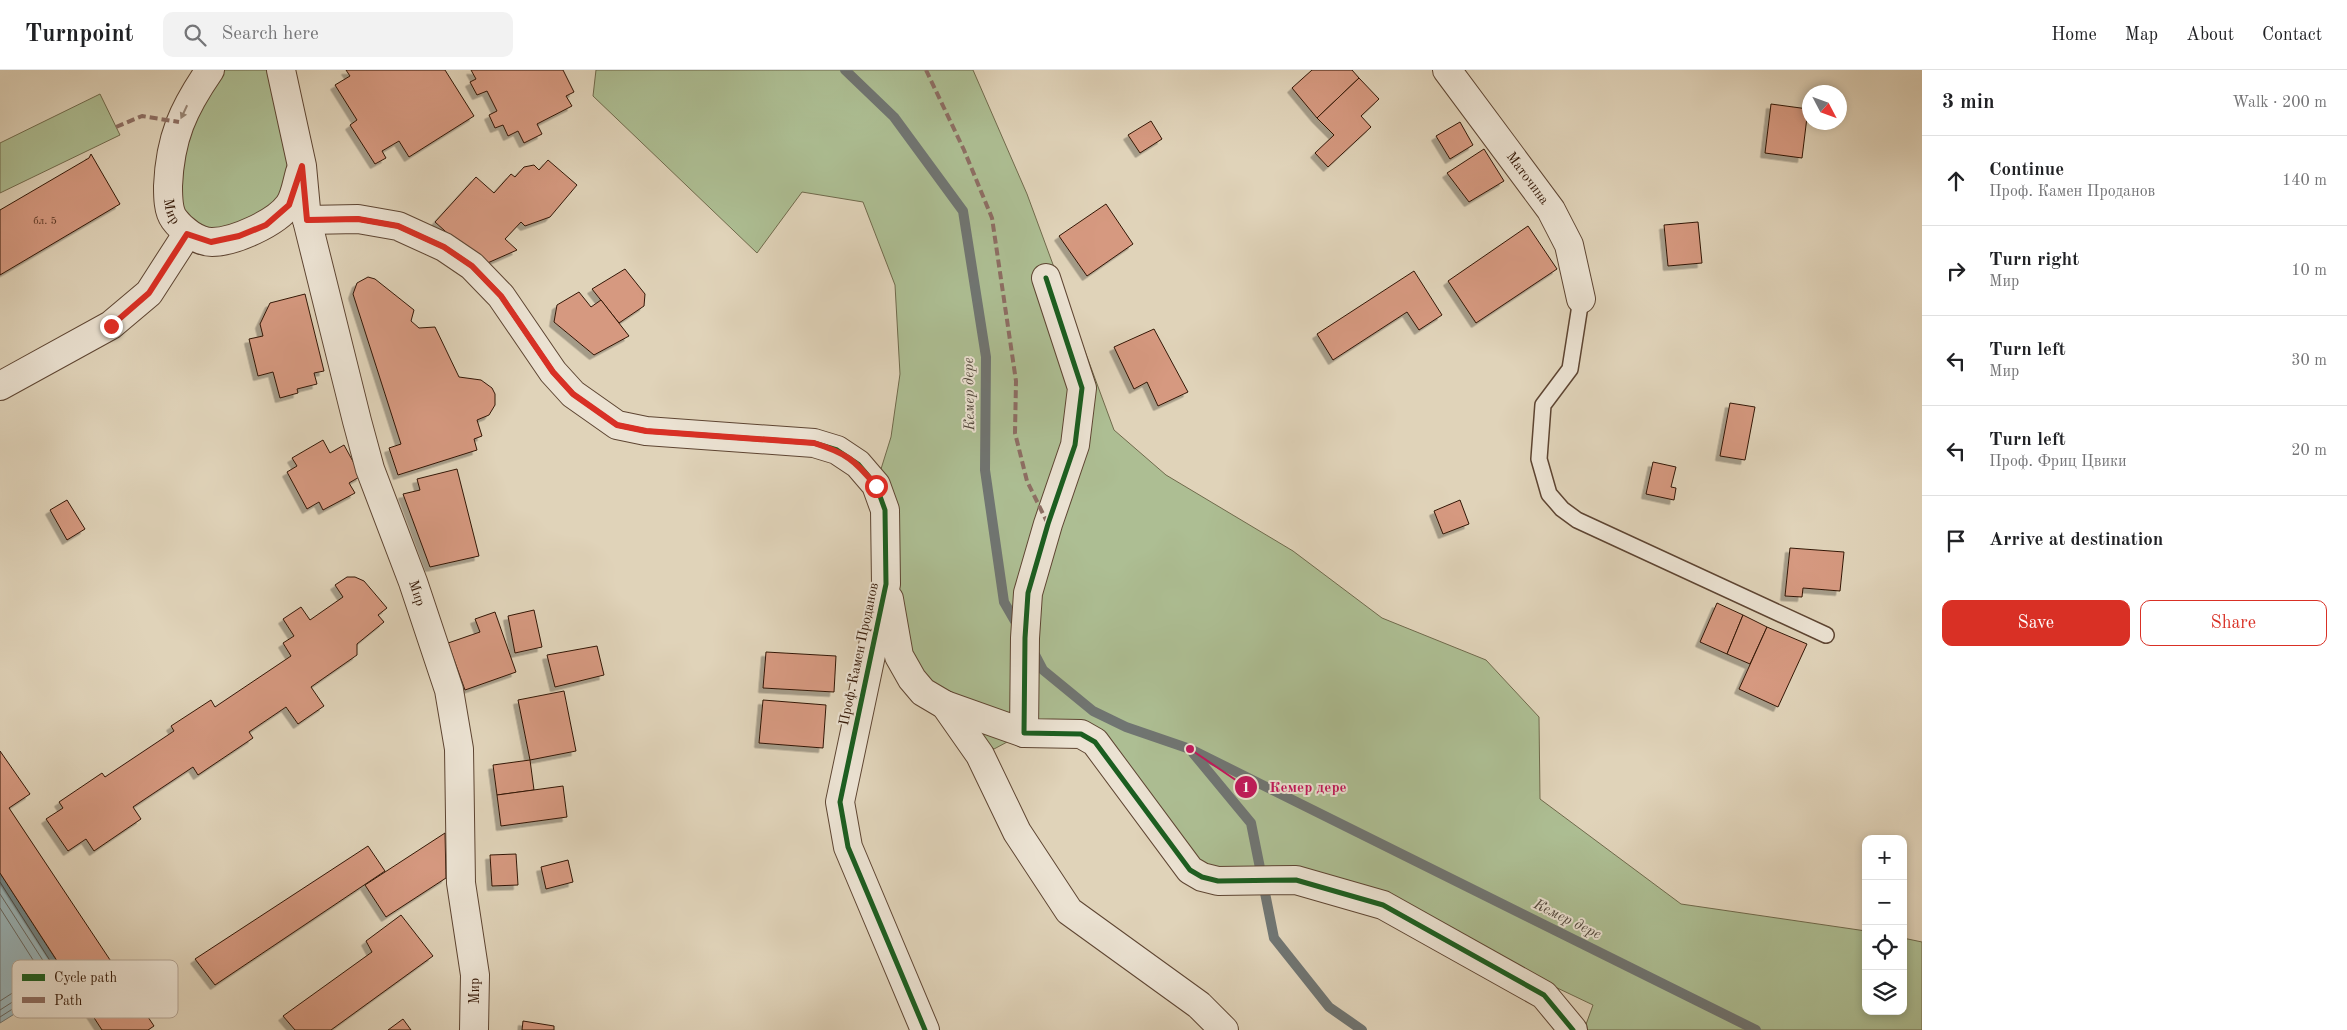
<!DOCTYPE html>
<meta charset="utf-8">
<style>
:root{--surface:#fff;--page:#f2f2f2;--text:#202124;--muted:#757577;--line:#e0e0e0;--accent:#d93025}
body{margin:0;font-family:"Old Standard TT",serif;background:var(--page);color:var(--text)}
.controls{position:absolute;right:15px;bottom:15px;display:grid;overflow:hidden;border-radius:10px;box-shadow:0 2px 8px #0003}
.controls button{width:45px;height:45px;display:grid;place-items:center;padding:0;border:0;border-bottom:1px solid var(--line);background:var(--surface);color:var(--text);font:25px sans-serif}
.compass{position:absolute;left:1802px;top:15px;width:45px;height:45px;border-radius:50%;background:var(--surface);box-shadow:0 2px 8px #0003;rotate:131deg}
.stop{position:absolute;width:15px;height:15px;margin:-11px;border:4px solid #d93025;border-radius:50%;background:#fff}
.stop.end{background:#d93025;border-color:#fff;box-shadow:0 1px 5px #0008}
.list{margin:0;padding:0;list-style:none}
h2{display:flex;justify-content:space-between;align-items:center;height:65px;margin:0;padding:0 20px;font-size:21px}
h2 small{font-size:16px;font-weight:400;color:var(--muted)}
.list li{display:grid;grid-template-columns:32px 1fr auto;gap:15px;align-items:center;box-sizing:border-box;height:90px;padding:0 20px;border-top:1px solid var(--line)}
.list b{display:block;font-size:19px;white-space:nowrap}
.list p{margin:0;font-size:16px;white-space:nowrap;color:var(--muted)}
.list em{font-size:16px;font-style:normal;color:var(--muted)}
.actions{display:flex;gap:10px;padding:15px 20px}
.actions a{flex:1;padding:11px 0;border:1px solid var(--accent);border-radius:10px;text-align:center;font-size:18px;color:var(--accent)}
.actions .main{background:var(--accent);color:#fff}
.icon{flex:none;width:28px;height:28px;fill:none;stroke:currentColor;stroke-width:2;stroke-linecap:round;stroke-linejoin:round}
.map{position:relative;flex:none;width:1922px;height:960px;overflow:hidden}
header{display:flex;align-items:center;gap:30px;box-sizing:border-box;height:70px;padding:0 25px;background:var(--surface);border-bottom:1px solid var(--line)}
header strong{font-size:24px}
nav{display:flex;gap:28px;margin-inline-start:auto;font-size:18px}
.search{width:350px;height:45px;background:var(--page);display:flex;align-items:center;gap:12px;box-sizing:border-box;padding:0 18px;border-radius:10px;color:var(--muted);font-size:19px}
main{display:flex}
aside{flex:1;background:var(--surface)}
.map>svg:first-child{display:block}
</style>
<header>
<strong>Turnpoint</strong>
<div class="search"><svg class="icon" aria-label="search" viewBox="0 0 24 24"><circle cx="10" cy="10" r="6"/><path d="M15 15l6 6"/></svg>Search here</div>
<nav><a>Home</a><a>Map</a><a>About</a><a>Contact</a></nav>
</header>
<main>
<div class="map">
<svg width="1922" height="960" viewBox="0 0 1922 960">
<defs>
<filter id="shadow"><feDropShadow dx="-4.5" dy="4.5" stdDeviation="0" flood-color="#0004"/></filter>
</defs>
<rect width="100%" height="100%" fill="#e0d3b9"/>
<filter id="stains"><feTurbulence type="fractalNoise" baseFrequency=".004" numOctaves="4"/><feColorMatrix values="0 0 0 0 .2 0 0 0 0 .09 0 0 0 0 .02 0 0 0 .5 -.17"/></filter>
<radialGradient id="worn" r=".72"><stop offset=".6" stop-color="#630" stop-opacity="0"/><stop offset="1" stop-color="#630" stop-opacity=".3"/></radialGradient>
<g fill="#adbe93" stroke="#706a4c">
<polygon points="210,0 282,0 302,96 289,135 211,172 168,126"/>
<polygon points="596,0 973,0 1027,124 1114,360 1166,405 1293,481 1382,548 1486,590 1539,647 1540,729 1681,834 1866,861 1866,941 1903,941 1903,868 1922,872 1922,960 1584,960 1593,935 1383,835 1218,811 1095,672 1024,663 994,679 945,635 899,586 876,415 891,367 900,304 895,215 863,132 802,122 757,183 593,26"/>
<polygon points="100,24 120,65 0,123 0,73"/>
</g>
<polygon fill="#99b5ba" stroke="#707572" points="0,803 69,910 0,953"/>
<g fill="none" stroke-linecap="round" stroke-linejoin="round">
<g stroke="#666660" stroke-width="1">
<polyline points="0,812 61,908 0,947"/>
<polyline points="0,824 53,906 0,940"/>
<polyline points="0,838 42,904 0,931"/>
</g>
<g stroke="#707572" stroke-width="10">
<polyline points="845,0 894,47 963,141 986,287 985,400 1004,532 1019,558"/>
<polyline points="1032,579 1043,600 1093,641 1126,657 1190,679 1756,960"/>
<polyline points="1193,683 1251,753 1274,868 1329,937 1362,960"/>
</g>
</g>
<g fill="#d69980" stroke="#321605" filter="url(#shadow)">
<polygon points="346,0 445,0 474,46 409,87 399,71 382,81 386,88 375,94 350,55 357,50 335,15 350,6"/>
<polygon points="471,0 563,0 574,22 566,26 572,36 537,54 542,64 524,73 518,61 508,66 503,55 495,58 489,45 497,41 487,21 477,25 470,12 476,9"/>
<polygon points="1312,0 1352,0 1359,8 1317,48 1292,18"/>
<polygon points="1359,8 1379,29 1361,46 1371,57 1328,97 1315,83 1334,65 1317,48"/>
<polygon points="1771,34 1808,39 1802,88 1765,83"/>
<polygon points="1151,51 1162,69 1140,83 1128,65"/>
<polygon points="1460,52 1473,75 1450,89 1436,66"/>
<polygon points="1484,79 1504,111 1469,132 1447,103"/>
<polygon points="91,84 120,134 0,205 0,140 89,88"/>
<polygon points="548,90 577,115 550,147 525,156 521,152 505,169 517,180 483,195 435,152 476,107 494,123 511,104 515,107 524,97 534,95 539,100"/>
<polygon points="1106,134 1133,174 1087,206 1059,166"/>
<polygon points="1698,152 1702,193 1668,196 1664,155"/>
<polygon points="1528,156 1557,199 1476,253 1448,211"/>
<polygon points="625,199 645,224 644,236 619,253 592,219"/>
<polygon points="1414,201 1442,245 1419,260 1407,242 1333,290 1317,264"/>
<polygon points="368,207 375,209 414,240 411,251 419,258 435,257 459,307 481,310 492,318 495,324 495,335 489,345 477,350 482,366 474,369 477,380 398,405 389,378 401,374 353,224 357,213"/>
<polygon points="579,222 591,237 601,230 629,266 594,285 554,252 557,235"/>
<polygon points="305,224 324,301 314,303 317,314 297,319 298,323 280,328 273,302 258,306 249,269 263,266 260,254 270,233"/>
<polygon points="1154,259 1188,322 1158,336 1147,312 1134,319 1114,277"/>
<polygon points="1730,333 1755,337 1745,390 1720,386"/>
<polygon points="323,370 330,383 344,375 361,406 349,413 355,423 323,440 319,432 307,439 287,402 297,396 292,388"/>
<polygon points="1653,392 1676,397 1671,417 1676,418 1674,430 1646,424"/>
<polygon points="457,399 479,486 430,497 403,424 420,420 417,409"/>
<polygon points="67,430 85,459 67,470 50,440"/>
<polygon points="1460,430 1469,454 1443,464 1434,441"/>
<polygon points="1790,478 1844,482 1840,521 1803,518 1802,527 1785,526"/>
<polygon points="347,507 355,507 364,511 387,538 378,545 384,552 357,574 357,585 311,617 324,636 298,654 286,637 249,662 253,668 198,705 193,697 133,737 141,749 94,781 86,769 68,781 46,749 63,738 59,732 102,703 105,707 174,661 171,656 211,630 215,637 291,586 283,573 294,566 283,549 301,537 310,550 343,527 335,515"/>
<polygon points="1717,533 1743,545 1727,584 1700,572"/>
<polygon points="534,540 542,577 515,583 508,546"/>
<polygon points="495,542 516,602 465,620 448,573 480,562 475,549"/>
<polygon points="1743,545 1767,557 1750,594 1727,584"/>
<polygon points="1767,557 1807,574 1778,637 1739,619"/>
<polygon points="597,576 604,605 555,617 547,585"/>
<polygon points="766,582 836,586 834,622 763,618"/>
<polygon points="564,621 576,681 530,690 518,630"/>
<polygon points="763,630 826,635 823,678 759,673"/>
<polygon points="0,681 30,724 9,738 154,956 148,960 102,960 0,803"/>
<polygon points="530,690 534,720 497,725 493,695"/>
<polygon points="563,716 567,747 501,756 497,725"/>
<polygon points="445,763 446,808 386,847 365,815"/>
<polygon points="368,776 385,801 215,915 195,889"/>
<polygon points="516,784 518,815 492,816 490,785"/>
<polygon points="568,790 573,812 546,819 541,797"/>
<polygon points="401,845 433,886 331,960 295,960 283,946 372,882 366,871"/>
<polygon points="403,949 411,960 388,960"/>
<polygon points="523,951 554,956 554,960 522,960"/>
</g>
<g fill="none" stroke-linecap="round" stroke-linejoin="round">
<defs>
<polyline id="lane" points="1581,229 1570,299 1543,335 1539,389 1549,424 1562,439 1577,450 1826,565"/>
<g id="street">
<path id="s1" d="M210 0C183 39 170 68 168 116 168 126 168 141 174 149 182 160 198 172 212 172 234 172 276 153 289 135 295 127 297 112 300 102"/>
<path id="s2" d="M281 0 302 96 307 150 357 351 370 399 413 512 449 620 459 679 461 813 475 905 474 960"/>
<path id="s3" d="M1447 0 1551 140 1569 175 1581 229"/>
<polyline points="307,150 358,149 398,156 444,177 472,196 501,226 553,302 573,324 617,355 646,361 814,373 837,380 858,394 876,415 885,440 886,514 840,732 848,777 925,960"/>
<polyline points="1046,208 1082,318 1075,375 1048,454 1028,523 1025,568 1024,663 1081,664 1095,672 1190,800 1202,807 1218,811 1296,810 1383,835 1544,925 1573,960"/>
<polyline points="0,316 111,255 149,223 187,164"/>
<polyline points="889,529 899,586 912,609 923,622 945,635 980,685 1017,762 1069,841 1199,935 1224,960"/>
<polyline points="945,635 1024,663"/>
</g>
</defs>
<use href="#lane" stroke="#5e4532" stroke-width="18"/>
<use href="#street" stroke="#5e4532" stroke-width="30"/>
<use href="#lane" stroke="#ebe2d2" stroke-width="15"/>
<use href="#street" stroke="#ebe2d2" stroke-width="28"/>
<g stroke="#8d6e63" stroke-width="4" stroke-dasharray="8 4" stroke-linecap="butt">
<polyline points="926,0 964,80 992,148 1016,311 1015,363 1027,411 1048,454"/>
<polyline points="116,57 142,46 179,52"/>
</g>
<defs>
<g id="cycleway">
<polyline points="307,150 358,149 398,156 444,177 472,196 501,226 553,302 573,324 617,355 646,361 814,373 837,380 858,394 876,415 885,440 886,514 840,732 848,777 925,960"/>
<polyline points="1046,208 1082,318 1075,375 1048,454 1028,523 1025,568 1024,663 1081,664 1095,672 1190,800 1202,807 1218,811 1296,810 1383,835 1544,925 1573,960"/>
</g>
</defs>
<use href="#cycleway" stroke="#ebe2d2" stroke-width="8"/>
<use href="#cycleway" stroke="#1b5e20" stroke-width="5"/>
</g>
<defs><path id="oneway-solid" d="M-6-.8H1V-3.2L6.5 0L1 3.2V.8H-6Z" transform="scale(1.25)"/></defs>
<use fill="#988676" href="#oneway-solid" transform="translate(184 42) rotate(115)"/>
<g fill="none" stroke-linecap="round" stroke-linejoin="round">
<path stroke="#d93025" stroke-width="6" d="M111 256 149 223 187 164 211 172 239 166 266 155 289 135 302 96 307 150 358 149 398 156 444 177 472 196 501 226 553 302 573 324 617 355 646 361 814 373C846 383 855 390 876 416"/>
</g>
<g text-anchor="middle" dominant-baseline="central" stroke-width="4" stroke-linejoin="round" paint-order="stroke">
<g font-size="11" fill="#5b3724">
<text x="45" y="151">бл. 5</text>
</g>
<g font-size="14" fill="#321605" stroke="#ebe2d2">
<text stroke="none"><textPath href="#s3" startOffset="135">Маточина</textPath></text>
<text stroke="none"><textPath href="#s1" startOffset="151">Мир</textPath></text>
<text stroke="none"><textPath href="#s2" startOffset="542">Мир</textPath></text>
<text transform="translate(859 584) rotate(-78)">Проф. Камен Проданов</text>
<text transform="translate(475 921) rotate(-90)">Мир</text>
</g>
<g font-size="15" font-style="italic" fill="#51463b" stroke="#ebe2d2">
<text transform="translate(970 324) rotate(-91)">Кемер дере</text>
<text transform="translate(1567 850) rotate(26)">Кемер дере</text>
</g>
</g>
<rect x="12" y="890" width="166" height="58" rx="8" fill="#ebe2d2" stroke="#b4a594" stroke-width="1"/>
<rect x="22" y="904" width="23" height="7" fill="#1b5e20"/>
<rect x="22" y="927" width="23" height="6" fill="#8d6e63"/>
<g font-size="14" fill="#321605">
<text x="54" y="912">Cycle path</text>
<text x="54" y="935">Path</text>
</g>
<path fill="none" stroke="#c2185b" stroke-width="2" d="M1190 679L1246 717"/>
<g fill="#c2185b" stroke="#ebe2d2" stroke-width="2">
<circle cx="1190" cy="679" r="5"/>
<circle cx="1246" cy="717" r="12"/>
</g>
<g font-size="15" text-anchor="middle" font-weight="bold" fill="#fff">
<text x="1246" y="722">1</text>
</g>
<g font-size="15" text-anchor="middle" font-weight="bold" fill="#c2185b" stroke="#ebe2d2" stroke-width="4" stroke-linejoin="round" paint-order="stroke">
<text x="1308" y="722">Кемер дере</text>
</g>
<rect width="100%" height="100%" filter="url(#stains)"/>
<rect width="100%" height="100%" fill="url(#worn)"/>
</svg>
<div class="controls">
<button>+</button>
<button>−</button>
<button><svg class="icon" aria-label="locate" viewBox="0 0 24 24"><circle cx="12" cy="12" r="6"/><path d="M12 2v4M12 18v4M2 12h4M18 12h4"/></svg></button>
<button><svg class="icon" aria-label="layers" viewBox="0 0 24 24"><path d="M12 4l9 5-9 5-9-5zM3 14l9 5 9-5"/></svg></button>
</div>
<svg class="compass" viewBox="-18 -18 36 36"><path d="M0-13l5 13h-10z" fill="#e53935"/><path d="M0 13l5-13h-10z" fill="#757577"/></svg>
<div class="stop" style="left:876px;top:416px"></div>
<div class="stop end" style="left:111px;top:256px"></div>
</div>
<aside>
<h2>3 min<small>Walk · 200 m</small></h2>
<ul class="list">
<li><svg class="icon" aria-label="ahead" viewBox="0 0 24 24"><path d="M12 20V5M6 11l6-6 6 6"/></svg><div><b>Continue</b><p>Проф. Камен Проданов</p></div><em>140 m</em></li>
<li><svg class="icon" aria-label="right" viewBox="0 0 24 24"><path d="M7 20v-9h11M14 6l5 5-5 5"/></svg><div><b>Turn right</b><p>Мир</p></div><em>10 m</em></li>
<li><svg class="icon" aria-label="left" viewBox="0 0 24 24"><path d="M17 20v-9H6M10 6l-5 5 5 5"/></svg><div><b>Turn left</b><p>Мир</p></div><em>30 m</em></li>
<li><svg class="icon" aria-label="left" viewBox="0 0 24 24"><path d="M17 20v-9H6M10 6l-5 5 5 5"/></svg><div><b>Turn left</b><p>Проф. Фриц Цвики</p></div><em>20 m</em></li>
<li><svg class="icon" aria-label="arrive" viewBox="0 0 24 24"><path d="M6 21V4h12l-3 4 3 4H6"/></svg><div><b>Arrive at destination</b></div></li>
</ul>
<div class="actions"><a class="main">Save</a><a>Share</a></div>
</aside>
</main>
